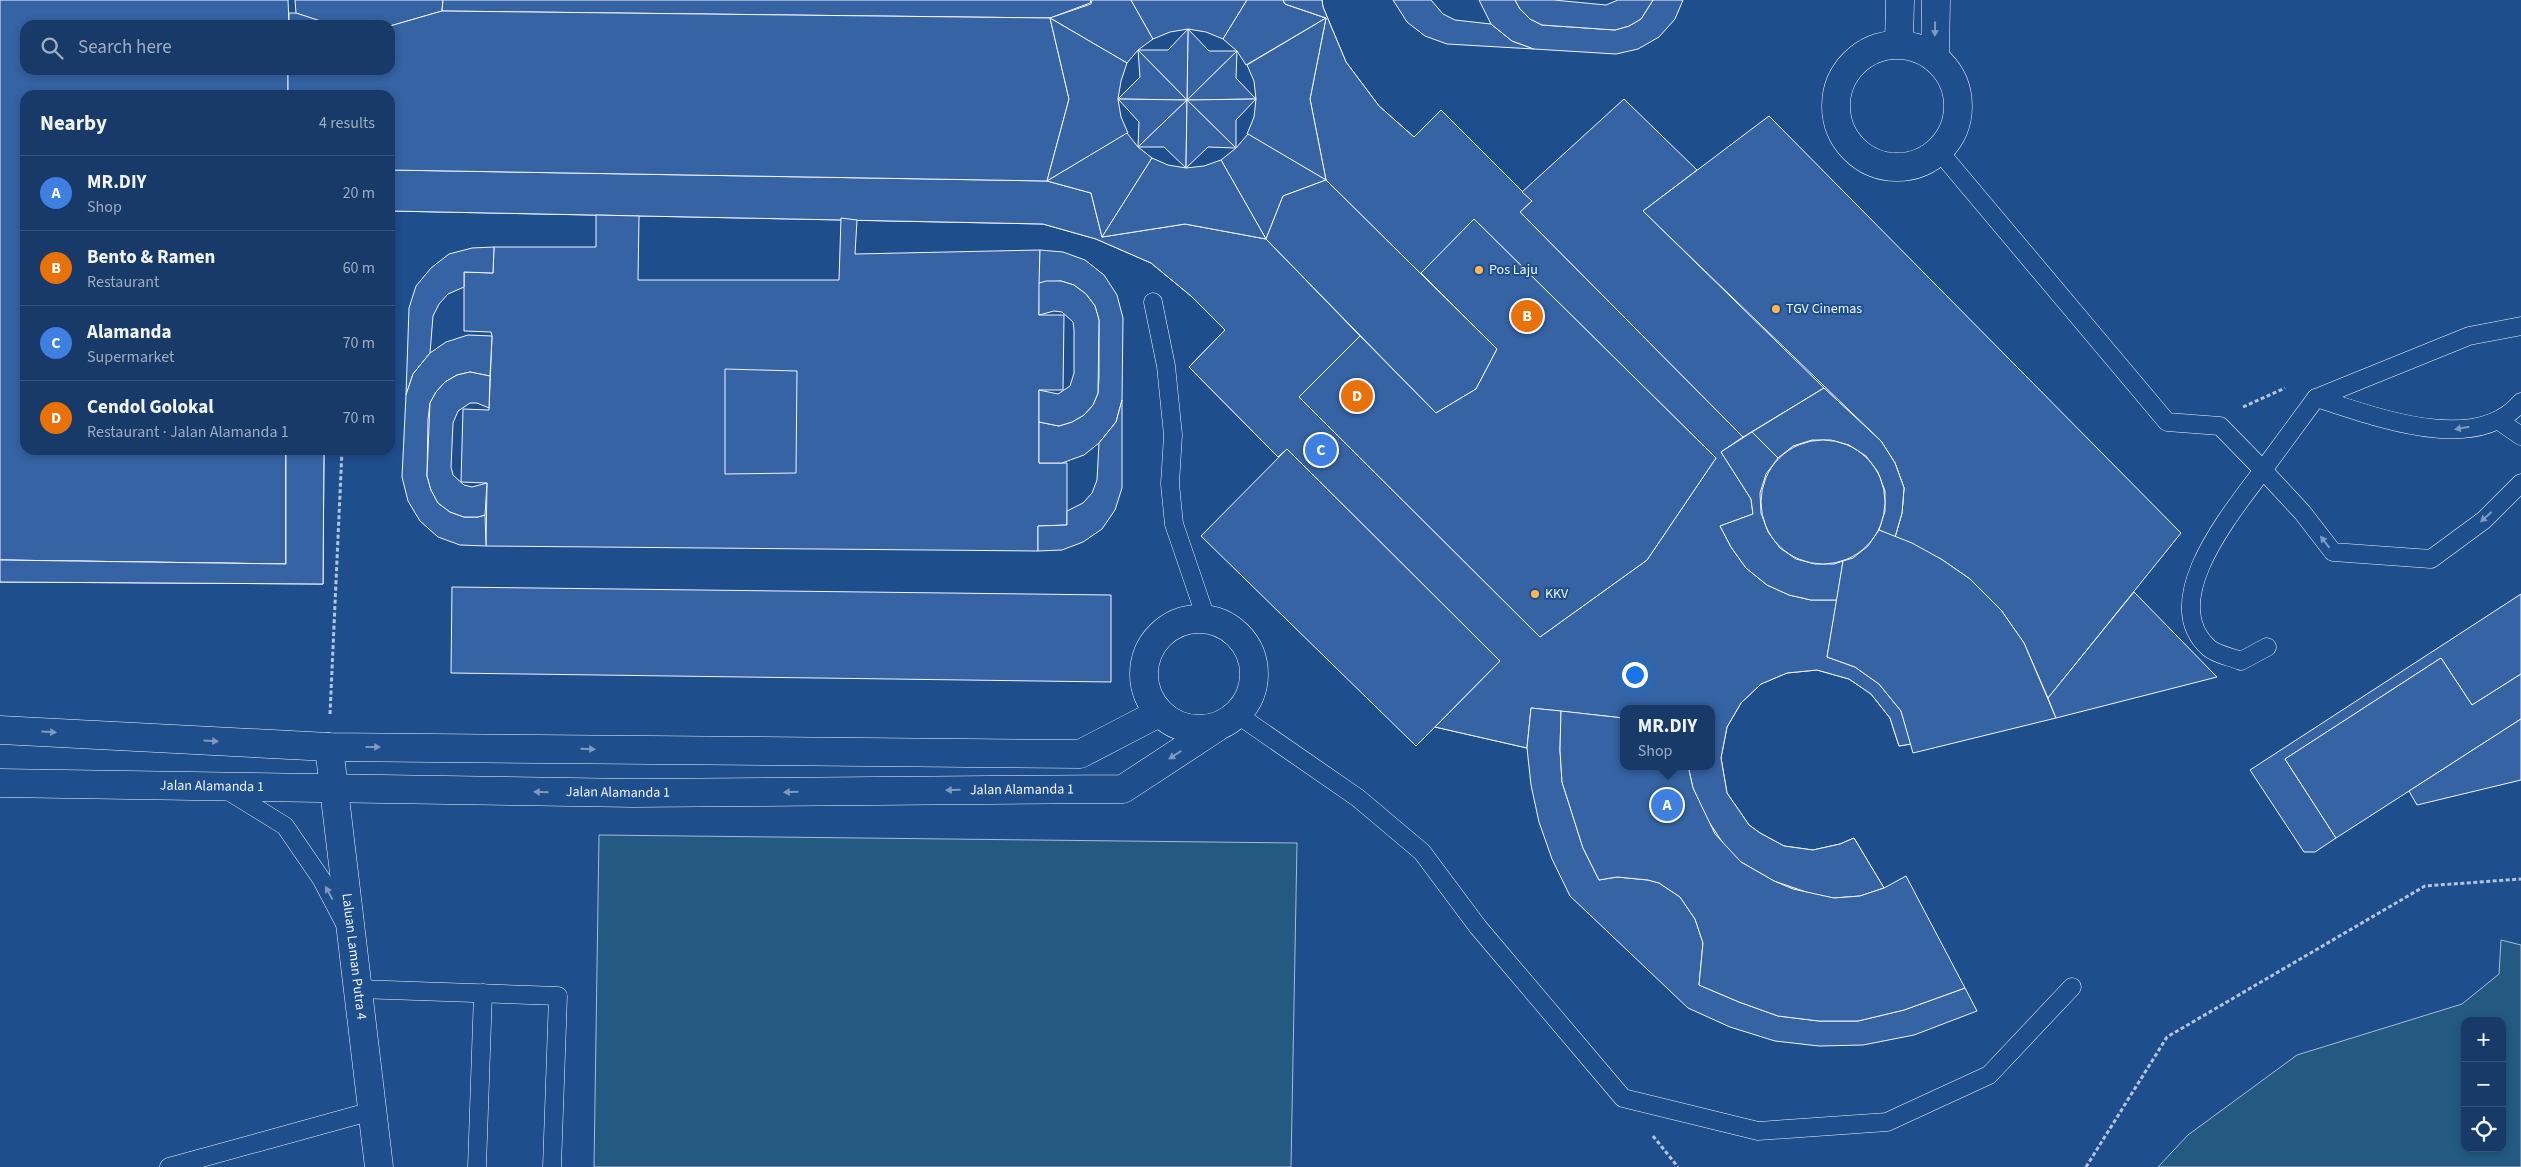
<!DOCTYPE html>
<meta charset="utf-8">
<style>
:root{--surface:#173a69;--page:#244571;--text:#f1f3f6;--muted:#9eadc0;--line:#36547d;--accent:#ffb74d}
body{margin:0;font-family:"Source Sans 3",sans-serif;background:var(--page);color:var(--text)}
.controls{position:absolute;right:15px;bottom:15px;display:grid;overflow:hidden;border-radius:10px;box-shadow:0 2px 8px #0003}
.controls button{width:45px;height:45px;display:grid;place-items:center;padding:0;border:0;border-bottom:1px solid var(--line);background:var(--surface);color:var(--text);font:25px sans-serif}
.you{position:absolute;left:1634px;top:674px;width:18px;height:18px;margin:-12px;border:4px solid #fff;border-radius:50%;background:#1a73e8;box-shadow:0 0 0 8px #1a73e833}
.badge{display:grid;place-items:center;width:32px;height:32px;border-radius:50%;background:var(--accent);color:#fff;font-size:16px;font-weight:700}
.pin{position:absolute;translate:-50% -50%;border:2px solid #fff;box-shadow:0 1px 5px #0006}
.popup{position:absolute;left:1620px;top:705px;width:95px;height:65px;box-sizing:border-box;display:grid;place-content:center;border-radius:10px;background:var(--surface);filter:drop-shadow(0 1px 4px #0005);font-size:16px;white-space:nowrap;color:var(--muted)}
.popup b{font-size:19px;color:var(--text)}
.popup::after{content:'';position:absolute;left:50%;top:100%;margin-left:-10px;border:10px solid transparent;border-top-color:var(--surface)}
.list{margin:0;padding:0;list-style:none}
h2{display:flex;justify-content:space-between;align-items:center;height:65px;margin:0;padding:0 20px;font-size:21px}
h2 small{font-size:16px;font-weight:400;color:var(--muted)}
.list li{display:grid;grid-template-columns:32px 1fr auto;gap:15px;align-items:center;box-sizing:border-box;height:75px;padding:0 20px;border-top:1px solid var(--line)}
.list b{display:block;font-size:19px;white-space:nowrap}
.list p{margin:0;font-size:16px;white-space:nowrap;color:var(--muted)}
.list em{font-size:16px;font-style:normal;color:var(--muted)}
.icon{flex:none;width:28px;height:28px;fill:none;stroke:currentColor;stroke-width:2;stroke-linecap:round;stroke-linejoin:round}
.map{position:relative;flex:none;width:2521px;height:1167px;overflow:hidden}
.search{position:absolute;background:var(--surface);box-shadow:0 2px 8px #0003;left:20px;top:20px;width:375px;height:55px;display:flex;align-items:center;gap:12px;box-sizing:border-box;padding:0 18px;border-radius:15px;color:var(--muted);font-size:19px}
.panel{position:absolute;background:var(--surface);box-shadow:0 2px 8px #0003;left:20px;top:90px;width:375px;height:365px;border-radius:15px}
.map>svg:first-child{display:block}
</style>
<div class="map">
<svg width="2521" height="1167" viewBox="0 0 2521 1167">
<rect width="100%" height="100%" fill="#1f4e8c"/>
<g fill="#245a82" stroke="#a8bbd7" fill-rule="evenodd">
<polygon points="599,835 1297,843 1291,1167 594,1167"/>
<path d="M2501 940 2521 945V1167H2158L2188 1135 2297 1055 2462 1004 2499 974ZM2465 1021H2502V1148H2465Z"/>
</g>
<g fill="#3563a3" stroke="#f2f6ff">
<polygon points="0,0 288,0 289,25 25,25 25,70 288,70 288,95 25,95 25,450 286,450 286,564 0,560"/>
<polygon points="295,0 443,0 442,11 390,26 331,25 296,13"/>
<polygon points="443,0 1091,0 1090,3 1050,18 442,11"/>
<polygon points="1092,0 1131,0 1153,39 1138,50 1127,63 1050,18 1091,4"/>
<polygon points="1131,0 1247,0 1223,39 1206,32 1188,29 1170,32 1153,39"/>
<polygon points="1247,0 1283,0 1285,4 1326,18 1246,65 1237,51 1223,39"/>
<polygon points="1283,0 1322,0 1323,7 1346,62 1379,106 1414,137 1441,110 1532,201 1520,212 1743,437 1721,452 1751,499 1753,514 1720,526 1731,547 1746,568 1767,585 1789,595 1811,600 1837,600 1827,657 1855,667 1879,684 1901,711 1911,744 1899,746 1890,718 1871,694 1849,679 1817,670 1787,673 1761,684 1741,703 1727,727 1721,758 1727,793 1749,825 1760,833 1784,846 1813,850 1840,844 1854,838 1884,888 1860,896 1834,898 1815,895 1774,881 1741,862 1727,849 1707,819 1693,788 1688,766 1711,766 1711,709 1623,709 1623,718 1531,708 1527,748 1435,727 1500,661 1287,449 1278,457 1189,367 1225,330 1191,296 1151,263 1096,239 1043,224 390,211 390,170 1047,181 1091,193 1102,237 1185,224 1266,239 1360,336 1299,397 1540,637 1647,560 1716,458 1474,219 1421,274 1326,180 1310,99 1326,18 1285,4"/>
<polygon points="1283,0 1322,0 1323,7 1346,62 1379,106 1414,137 1441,110 1532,201 1520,212 1743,437 1721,452 1751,499 1753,514 1720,526 1731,547 1746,568 1767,585 1789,595 1811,600 1837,600 1827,657 1855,667 1879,684 1901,711 1911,744 1899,746 1890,718 1871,694 1849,679 1817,670 1787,673 1761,684 1741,703 1727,727 1721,758 1727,793 1749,825 1760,833 1784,846 1813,850 1840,844 1854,838 1884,888 1860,896 1834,898 1815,895 1774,881 1741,862 1727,849 1707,819 1693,788 1688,766 1711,766 1711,709 1623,709 1623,718 1531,708 1527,748 1435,727 1500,661 1287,449 1278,457 1189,367 1225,330 1191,296 1151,263 1096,239 1043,224 390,211 390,170 1047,181 1091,193 1102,237 1185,224 1266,239 1360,336 1299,397 1540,637 1647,560 1716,458 1474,219 1421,274 1326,180 1310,99 1326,18 1285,4"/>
<polygon points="1393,0 1431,0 1443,14 1455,20 1491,24 1512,41 1534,49 1447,44 1425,36 1407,22"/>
<polygon points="1479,0 1515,0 1520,9 1530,19 1542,25 1615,30 1629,26 1641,19 1653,0 1683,0 1675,19 1659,37 1638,49 1616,54 1534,49 1512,41 1491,24"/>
<polygon points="1515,0 1554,0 1606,5 1618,0 1653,0 1641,19 1629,26 1615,30 1542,25 1530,19 1520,9"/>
<polygon points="442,11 1050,18 1069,99 1047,181 390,170 390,95 288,95 288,70 390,70 390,26"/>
<polygon points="289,13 296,13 333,25 289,25"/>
<polygon points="1050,18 1127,63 1121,81 1118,99 1121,117 1128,133 1047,181 1069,99"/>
<polygon points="1326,18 1310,99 1326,180 1247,134 1254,117 1256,99 1254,81 1247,65"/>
<polygon points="1188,29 1209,51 1237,51 1187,100"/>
<polygon points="1188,29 1187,100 1138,50 1168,50"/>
<polygon points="1138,50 1187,100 1118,99 1140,77"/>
<polygon points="1237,51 1236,78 1256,99 1187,100"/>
<polygon points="1118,99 1187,100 1138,147 1139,122"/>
<polygon points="1256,99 1236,120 1236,148 1187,100"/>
<polygon points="1624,99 1697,170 1643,211 1824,388 1743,437 1520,212 1532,201 1522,192"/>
<polygon points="1187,100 1186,168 1164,147 1138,147"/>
<polygon points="1187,100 1236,148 1208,147 1186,168"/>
<polygon points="1769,116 2181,533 2048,698 2024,643 2001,610 1970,579 1941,559 1895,537 1902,513 1904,488 1895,463 1881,441 1643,211"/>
<polygon points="1127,133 1138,147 1152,158 1102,237 1091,193 1047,181"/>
<polygon points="1248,134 1326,180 1283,196 1266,239 1221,160 1236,148"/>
<polygon points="1152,158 1168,165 1186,168 1204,166 1221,160 1266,239 1185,224 1102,237"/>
<polygon points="1326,180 1497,349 1476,389 1436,413 1266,239 1283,196"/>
<polygon points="596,215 639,216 638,280 839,280 841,218 857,220 855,254 1040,250 1039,315 1064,315 1063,390 1039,390 1039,463 1067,463 1067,525 1038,526 1038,551 486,546 487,483 461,482 463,409 489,410 492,336 491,332 464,331 464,272 493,273 494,247 596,247"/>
<polygon points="1474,219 1716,458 1647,560 1540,637 1299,397 1360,336 1436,413 1476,389 1497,349 1421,273"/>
<polygon points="494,247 493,273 464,272 464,287 448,294 439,304 433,316 430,353 413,374 406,395 409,308 416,286 431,268 449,254 472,248"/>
<polygon points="1040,250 1063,252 1085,260 1104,275 1117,295 1123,318 1122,400 1116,422 1099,443 1084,455 1062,463 1039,463 1039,422 1059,426 1072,422 1084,415 1093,405 1098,393 1099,378 1099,320 1095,306 1086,294 1074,285 1061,281 1039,283"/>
<polygon points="1046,281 1061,281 1074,285 1086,294 1095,306 1099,320 1098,393 1093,405 1084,415 1072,422 1059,426 1039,422 1039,390 1058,394 1070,386 1074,373 1074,330 1073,322 1062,312 1054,311 1039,315 1039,283"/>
<polygon points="468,335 492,336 490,376 470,372 457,375 445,382 436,392 430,403 428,419 427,476 431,490 438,503 450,512 464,517 478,517 485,515 486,546 460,545 438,537 420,521 408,501 402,477 406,395 413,374 430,353 446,342"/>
<polygon points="725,369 797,371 796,473 725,474"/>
<polygon points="470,372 490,376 489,408 477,403 470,403 458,411 453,423 451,467 453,475 464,485 472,487 487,483 485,515 478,517 464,517 450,512 438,503 431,490 427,476 430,403 436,392 445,382 457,375"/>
<polygon points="1824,388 1881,441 1895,463 1904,488 1902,513 1895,537 1879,530 1885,511 1885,491 1878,472 1866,456 1849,445 1831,440 1812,440 1793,446 1778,458 1752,432"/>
<polygon points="1824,388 1881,441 1895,463 1904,488 1902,513 1895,537 1879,530 1885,511 1885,491 1878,472 1866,456 1849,445 1831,440 1812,440 1793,446 1778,458 1752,432"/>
<polygon points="1122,400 1122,488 1115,510 1102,529 1083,542 1062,550 1038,551 1038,526 1067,525 1067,511 1083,503 1092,493 1097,480 1099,443 1116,422"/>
<polygon points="1752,432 1778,458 1766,474 1760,493 1761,513 1768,532 1780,548 1796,559 1815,564 1834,564 1843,561 1837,600 1811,600 1789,595 1767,585 1746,568 1731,547 1720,526 1753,514 1751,499 1721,452"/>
<circle cx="1823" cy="502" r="62"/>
<polygon points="1287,449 1500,661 1416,746 1201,536"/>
<polygon points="286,450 324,450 323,584 0,582 0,560 286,564"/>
<polygon points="286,450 324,450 323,584 0,582 0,560 286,564"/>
<polygon points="1879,530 1912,543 1941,559 1970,579 2001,610 2024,643 2056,718 1913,753 1901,711 1879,684 1855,667 1827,657 1843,561 1853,558 1868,546"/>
<polygon points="452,587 1111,595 1111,682 451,673"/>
<polygon points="2134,592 2217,677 2056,718 2048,698"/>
<polygon points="2521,594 2521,674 2472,705 2441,658 2285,759 2336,838 2315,852 2304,852 2250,770"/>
<polygon points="2441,658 2472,705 2521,674 2521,719 2336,838 2285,759"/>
<polygon points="1531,708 1561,711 1560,750 1562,782 1583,848 1599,880 1617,877 1648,880 1659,883 1680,897 1695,919 1703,943 1699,985 1739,1002 1778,1016 1819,1021 1858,1021 1904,1010 1965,988 1977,1011 1914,1035 1863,1045 1819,1046 1775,1041 1730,1027 1688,1008 1570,896 1552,859 1539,822 1531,785 1527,748"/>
<polygon points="1561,711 1623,718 1623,766 1688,766 1693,788 1715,834 1741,862 1774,881 1793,889 1834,898 1860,896 1884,888 1906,876 1965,988 1904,1010 1858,1021 1819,1021 1778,1016 1739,1002 1699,985 1703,943 1695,919 1680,897 1659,883 1648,880 1617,877 1599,880 1583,848 1562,782 1560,750"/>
<polygon points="2521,719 2521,780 2417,805 2409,791"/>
</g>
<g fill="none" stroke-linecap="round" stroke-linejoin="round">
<defs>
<g id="lane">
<polyline points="1939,151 2167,422 2220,426 2263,470 2316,398 2469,336 2521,326"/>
<polyline points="1153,302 1166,366 1173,435 1170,484 1174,524 1206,618"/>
<path d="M2316 398C2372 415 2475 457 2521 402"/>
<polyline points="2498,420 2521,436"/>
<path d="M2267 647 2241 661C2232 657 2217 655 2209 648 2156 601 2233 511 2263 470L2302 512 2333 552 2431 559 2484 520 2521 483"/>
<polyline points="1238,715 1358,798 1422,852 1478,927 1623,1098 1758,1131 1887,1122 1989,1075 2072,987"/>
<polyline points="225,789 285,826 322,880 344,922"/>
<polyline points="358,989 558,996 552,1167"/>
<polyline points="169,1167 372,1111"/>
<polyline points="477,1167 483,993"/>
</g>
<g id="street">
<circle cx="1199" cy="674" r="55"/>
<polyline points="0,730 329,747 1080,754 1159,713"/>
<path id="s1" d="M329 747 379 1167"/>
<path id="s2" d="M0 783 633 793 1123 789 1216 728"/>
</g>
<g id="secondary">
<polyline points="1899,44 1900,0"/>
<circle cx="1897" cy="106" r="61"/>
<polyline points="1935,58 1936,0"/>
</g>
</defs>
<use href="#lane" stroke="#f2f6ff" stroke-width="19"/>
<use href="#street" stroke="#f2f6ff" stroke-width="29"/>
<use href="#secondary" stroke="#f2f6ff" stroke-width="29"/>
<g stroke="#b3c4dc" stroke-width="3" stroke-dasharray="4 2.5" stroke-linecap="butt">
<polyline points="2243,407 2285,388"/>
<polyline points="330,714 342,450"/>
<polyline points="1653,1136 1678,1167"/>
<polyline points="2086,1167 2167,1037 2425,886 2521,879"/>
</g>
<use href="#lane" stroke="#1f4e8c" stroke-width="18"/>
<use href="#street" stroke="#1f4e8c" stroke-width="28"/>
<use href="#secondary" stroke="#1f4e8c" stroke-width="28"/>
</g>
<defs><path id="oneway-solid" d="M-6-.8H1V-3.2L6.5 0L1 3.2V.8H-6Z" transform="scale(1.25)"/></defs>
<g fill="#7e9ac0">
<use href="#oneway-solid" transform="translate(1935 29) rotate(91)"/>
<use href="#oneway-solid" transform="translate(2462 428) rotate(170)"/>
<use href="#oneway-solid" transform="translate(2486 517) rotate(138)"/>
<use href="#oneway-solid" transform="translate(2325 542) rotate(-128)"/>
<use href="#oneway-solid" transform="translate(49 732) rotate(3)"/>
<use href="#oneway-solid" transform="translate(211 741) rotate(3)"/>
<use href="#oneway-solid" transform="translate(373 747)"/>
<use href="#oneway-solid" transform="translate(588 749) rotate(1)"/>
<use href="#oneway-solid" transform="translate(1175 755) rotate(147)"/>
<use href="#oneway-solid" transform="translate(953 790) rotate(179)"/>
<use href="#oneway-solid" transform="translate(541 792) rotate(-179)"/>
<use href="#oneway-solid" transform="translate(791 792) rotate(179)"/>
<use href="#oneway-solid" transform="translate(329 893) rotate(-118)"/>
</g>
<g fill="#ffb74d" stroke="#1f4e8c" stroke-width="2">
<circle cx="1479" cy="270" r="5"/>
<circle cx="1776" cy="309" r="5"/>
<circle cx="1535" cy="594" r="5"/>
</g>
<g text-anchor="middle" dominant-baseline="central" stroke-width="4" stroke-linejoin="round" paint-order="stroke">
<g font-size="14" fill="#f2f6ff" stroke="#1f4e8c" text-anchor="start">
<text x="1489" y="270">Pos Laju</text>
<text x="1786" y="309">TGV Cinemas</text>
<text x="1545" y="594">KKV</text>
</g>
<g font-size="14" fill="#f2f6ff" stroke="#1f4e8c">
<text stroke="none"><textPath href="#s2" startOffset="212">Jalan Alamanda 1</textPath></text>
<text stroke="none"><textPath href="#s2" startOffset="1022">Jalan Alamanda 1</textPath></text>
<text stroke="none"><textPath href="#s2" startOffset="618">Jalan Alamanda 1</textPath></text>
<text stroke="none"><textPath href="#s1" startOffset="211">Laluan Laman Putra 4</textPath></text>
</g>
</g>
</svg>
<div class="controls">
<button>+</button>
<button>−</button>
<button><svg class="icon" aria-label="locate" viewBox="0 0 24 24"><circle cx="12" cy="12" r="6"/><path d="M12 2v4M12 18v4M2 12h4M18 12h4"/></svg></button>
</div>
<div class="you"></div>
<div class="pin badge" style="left:1667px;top:805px;background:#3f7fe0">A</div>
<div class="popup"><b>MR.DIY</b>Shop</div>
<div class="pin badge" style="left:1527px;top:316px;background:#e8710a">B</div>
<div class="pin badge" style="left:1321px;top:450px;background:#3f7fe0">C</div>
<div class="pin badge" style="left:1357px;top:396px;background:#e8710a">D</div>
<div class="search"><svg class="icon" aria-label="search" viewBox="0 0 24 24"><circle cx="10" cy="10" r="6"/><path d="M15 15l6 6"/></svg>Search here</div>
<section class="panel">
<h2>Nearby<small>4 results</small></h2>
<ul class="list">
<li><span class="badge" style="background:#3f7fe0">A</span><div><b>MR.DIY</b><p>Shop</p></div><em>20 m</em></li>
<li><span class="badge" style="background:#e8710a">B</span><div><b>Bento &amp; Ramen</b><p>Restaurant</p></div><em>60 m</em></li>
<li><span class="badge" style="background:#3f7fe0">C</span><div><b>Alamanda</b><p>Supermarket</p></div><em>70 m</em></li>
<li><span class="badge" style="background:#e8710a">D</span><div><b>Cendol Golokal</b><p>Restaurant · Jalan Alamanda 1</p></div><em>70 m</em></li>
</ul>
</section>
</div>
